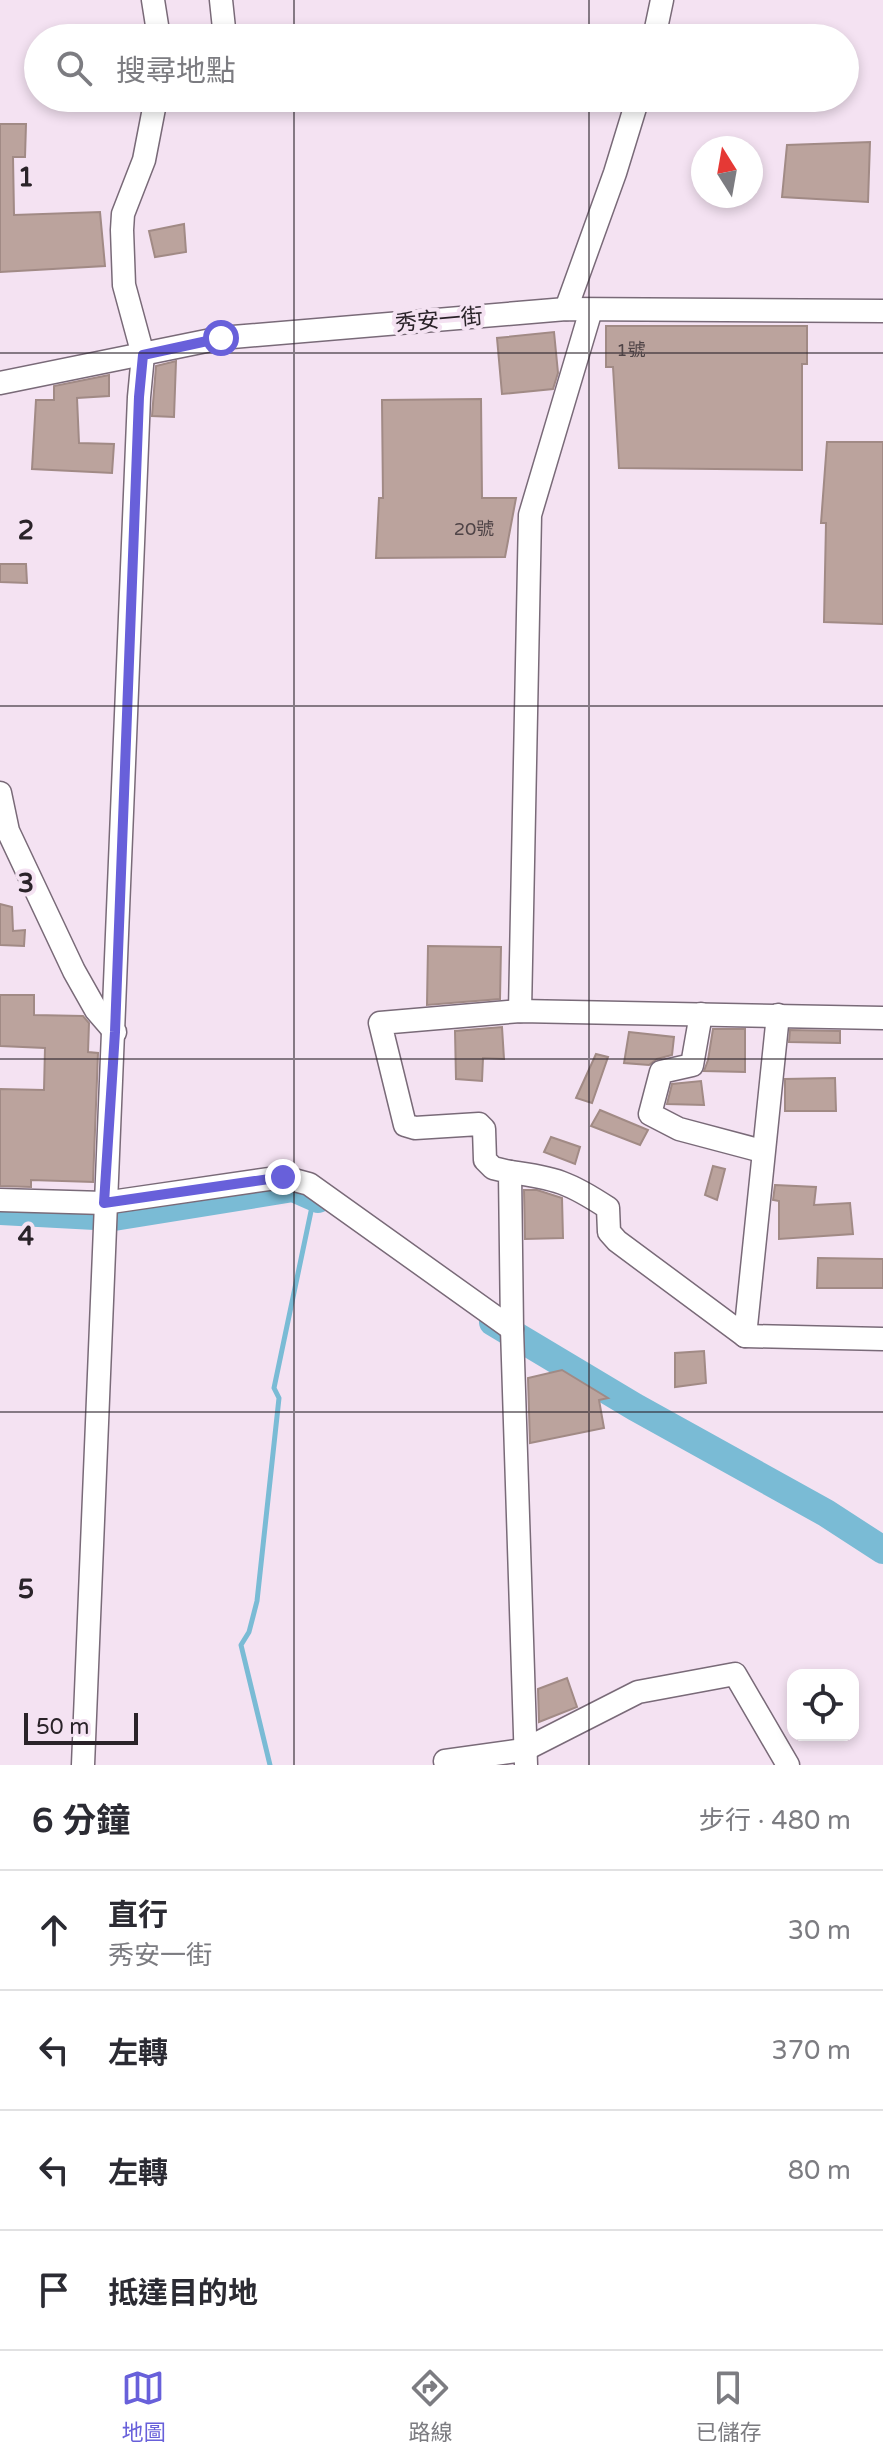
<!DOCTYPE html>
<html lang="zh-TW">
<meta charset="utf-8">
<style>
:root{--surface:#fff;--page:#f2f2f3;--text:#2b2b33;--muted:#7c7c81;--line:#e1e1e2;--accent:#6860da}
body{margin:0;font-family:"Varela Round","Noto Sans TC",sans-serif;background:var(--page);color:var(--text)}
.controls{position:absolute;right:24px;bottom:24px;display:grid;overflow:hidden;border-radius:16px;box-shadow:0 4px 12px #0003}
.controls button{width:72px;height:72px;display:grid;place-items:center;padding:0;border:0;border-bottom:2px solid var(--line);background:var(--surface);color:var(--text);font:40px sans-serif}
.compass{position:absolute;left:691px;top:136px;width:72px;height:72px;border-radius:50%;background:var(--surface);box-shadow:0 4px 12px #0003;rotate:349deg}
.scale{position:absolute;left:24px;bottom:20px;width:114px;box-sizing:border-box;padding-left:8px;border:4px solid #2a2329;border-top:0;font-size:22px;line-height:28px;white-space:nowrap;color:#2a2329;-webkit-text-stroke:6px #f4e2f2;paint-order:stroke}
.stop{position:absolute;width:24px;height:24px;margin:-18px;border:6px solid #6860da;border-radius:50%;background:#fff}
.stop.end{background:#6860da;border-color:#fff;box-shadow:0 2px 8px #0008}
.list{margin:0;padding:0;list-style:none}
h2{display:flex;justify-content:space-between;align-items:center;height:104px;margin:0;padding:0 32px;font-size:34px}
h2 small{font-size:26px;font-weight:400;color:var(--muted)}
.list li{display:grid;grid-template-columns:52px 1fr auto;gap:24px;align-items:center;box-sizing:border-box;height:120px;padding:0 32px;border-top:2px solid var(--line)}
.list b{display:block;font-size:30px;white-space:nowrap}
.list p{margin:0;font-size:26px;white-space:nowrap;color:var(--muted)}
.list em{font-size:26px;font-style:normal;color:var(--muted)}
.icon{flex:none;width:44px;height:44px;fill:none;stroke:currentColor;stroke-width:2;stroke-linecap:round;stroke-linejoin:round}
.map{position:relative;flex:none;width:883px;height:1765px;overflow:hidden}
.search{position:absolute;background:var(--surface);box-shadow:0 4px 12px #0003;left:24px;right:24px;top:24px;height:88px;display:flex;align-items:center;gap:20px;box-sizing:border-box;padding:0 28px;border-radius:44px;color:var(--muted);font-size:30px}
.sheet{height:584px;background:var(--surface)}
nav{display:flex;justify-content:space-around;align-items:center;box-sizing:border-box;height:112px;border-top:2px solid var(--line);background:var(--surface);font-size:22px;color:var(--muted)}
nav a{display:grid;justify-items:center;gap:4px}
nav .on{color:var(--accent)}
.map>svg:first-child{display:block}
</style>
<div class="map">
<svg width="883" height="1765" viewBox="0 0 883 1765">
<rect width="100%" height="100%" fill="#f4e2f2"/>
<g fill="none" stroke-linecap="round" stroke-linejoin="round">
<polyline stroke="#7abbd5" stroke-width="5" points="270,1765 241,1645 249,1632 257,1601 279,1398 274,1388 314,1197"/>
<g stroke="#7abbd5" stroke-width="28">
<polyline points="0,1211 114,1217 293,1188 318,1199"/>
<polyline points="493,1322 635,1407 826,1513 883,1550"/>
</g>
</g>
<g fill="#bba39d" stroke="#a18a85" stroke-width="2">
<polygon points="0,124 26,124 25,157 13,157 14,215 100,212 105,266 0,272"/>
<polygon points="870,142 868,202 782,197 787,145"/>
<polygon points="184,224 186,252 155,257 149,231"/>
<polygon points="606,326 807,326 807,364 802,364 802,470 619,468 613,367 606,367"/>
<polygon points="554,332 558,373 553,389 502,394 497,338"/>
<polygon points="176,361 174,417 152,416 156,366"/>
<polygon points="109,375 109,396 77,398 79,443 114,444 112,473 32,469 36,400 54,400 54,386"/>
<polygon points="481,399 482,498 516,498 505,557 376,558 379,498 383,498 382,400"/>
<polygon points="827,442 883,442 883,624 824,622 826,523 821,523"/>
<polygon points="0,564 26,564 27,583 0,582"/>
<polygon points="0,904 12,907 13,931 25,930 24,946 0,945"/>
<polygon points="428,946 501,947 500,999 427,1005"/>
<polygon points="0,995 34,995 34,1015 83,1016 89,1023 88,1052 98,1053 93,1182 31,1180 31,1187 0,1186 0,1089 44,1090 45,1048 0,1046"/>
<polygon points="502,1027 504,1059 483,1058 482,1081 456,1079 455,1031"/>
<polygon points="713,1029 745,1029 745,1072 704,1071 708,1060"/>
<polygon points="790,1030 840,1031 840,1043 789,1042"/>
<polygon points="629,1032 674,1037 672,1055 657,1059 649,1065 624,1063"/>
<polygon points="596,1054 608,1057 592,1103 576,1098"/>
<polygon points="835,1078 836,1111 785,1111 785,1079"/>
<polygon points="701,1081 704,1105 667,1104 672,1084"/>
<polygon points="600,1110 648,1130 640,1145 591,1126"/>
<polygon points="551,1137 580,1147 575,1164 544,1152"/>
<polygon points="713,1166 725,1169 717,1200 705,1195"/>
<polygon points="775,1185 816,1187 814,1205 850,1203 853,1234 779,1239 779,1201 773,1200"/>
<polygon points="524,1190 537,1190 562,1198 563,1238 525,1239"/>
<polygon points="818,1258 883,1259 883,1288 817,1288"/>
<polygon points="704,1351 706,1383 675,1387 675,1353"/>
<polygon points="562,1370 608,1398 599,1400 604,1428 530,1443 528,1378"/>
<polygon points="567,1678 577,1707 539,1722 538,1689"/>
</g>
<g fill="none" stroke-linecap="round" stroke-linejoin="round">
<defs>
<g id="minor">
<polyline points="153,0 159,38"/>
<polyline points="221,0 225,38"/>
<polyline points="654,38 662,0"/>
<polyline points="566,309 615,173 638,98"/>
<polyline points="0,383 221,338 566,309 883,311"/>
<polyline points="0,793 8,831 74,971 96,1010 115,1032"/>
<polyline points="520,1011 530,515 591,310"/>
<polyline points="701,1014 692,1065 661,1072 650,1114 679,1129 762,1151"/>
<path d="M510 1172C556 1178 570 1183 608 1208L609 1232 617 1241 745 1336 883 1339"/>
<polyline points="0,1200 104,1203 283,1177 309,1184 512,1329"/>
<polyline points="745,1336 778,1015"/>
<polyline points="445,1761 524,1750 638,1692 735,1674 788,1765"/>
<path d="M83 1765C100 1309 122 853 139 397L143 355 124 285 122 230 123 214 144 160 156 98"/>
<polyline points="526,1765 512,1329 510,1172 493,1168 485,1160 484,1129 479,1124 415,1128 405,1125 380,1023 520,1011 883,1018"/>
</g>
</defs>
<use href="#minor" stroke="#796a78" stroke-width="25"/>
<use href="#minor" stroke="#fff" stroke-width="22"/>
</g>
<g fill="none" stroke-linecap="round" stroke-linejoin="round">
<polyline stroke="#6860da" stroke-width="10" points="221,338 143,355 139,397 115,1032 104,1203 283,1177"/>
</g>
<path fill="none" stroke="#2a2329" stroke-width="2" stroke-opacity="0.55" d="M294 0V38M589 0V38M294 98V1765M589 98V1765M0 353H883M0 706H883M0 1059H883M0 1412H883"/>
<g text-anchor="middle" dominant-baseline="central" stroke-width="8" stroke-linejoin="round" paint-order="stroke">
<g font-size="18" fill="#4e4346">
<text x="631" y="350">1號</text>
<text x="474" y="529">20號</text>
</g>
<g font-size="22" fill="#2a2329" stroke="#f4e2f2">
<text transform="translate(439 320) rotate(-5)">秀安一街</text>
</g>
</g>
<g font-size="26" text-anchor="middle" font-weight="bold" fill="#2a2329" stroke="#f4e2f2" stroke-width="8" stroke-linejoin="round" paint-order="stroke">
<text x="26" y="186">1</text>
<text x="26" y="539">2</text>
<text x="26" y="892">3</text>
<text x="26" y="1245">4</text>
<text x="26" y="1598">5</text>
</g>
</svg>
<div class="controls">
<button><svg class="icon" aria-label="locate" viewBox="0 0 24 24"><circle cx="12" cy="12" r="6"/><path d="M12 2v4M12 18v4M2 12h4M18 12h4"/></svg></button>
</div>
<svg class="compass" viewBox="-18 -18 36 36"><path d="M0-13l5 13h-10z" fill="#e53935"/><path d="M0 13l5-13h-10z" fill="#7c7c81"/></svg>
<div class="scale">50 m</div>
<div class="stop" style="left:221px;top:338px"></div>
<div class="stop end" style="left:283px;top:1177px"></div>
<div class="search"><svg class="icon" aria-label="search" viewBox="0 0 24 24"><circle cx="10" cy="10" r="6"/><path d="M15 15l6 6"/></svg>搜尋地點</div>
</div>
<section class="sheet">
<h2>6 分鐘<small>步行 · 480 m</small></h2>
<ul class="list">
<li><svg class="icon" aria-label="ahead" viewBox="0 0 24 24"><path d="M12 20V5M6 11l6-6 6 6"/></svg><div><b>直行</b><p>秀安一街</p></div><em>30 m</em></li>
<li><svg class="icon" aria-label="left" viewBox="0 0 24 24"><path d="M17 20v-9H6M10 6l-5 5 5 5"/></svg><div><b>左轉</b></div><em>370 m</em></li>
<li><svg class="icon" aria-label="left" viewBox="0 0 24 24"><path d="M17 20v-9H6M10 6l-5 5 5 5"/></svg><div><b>左轉</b></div><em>80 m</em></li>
<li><svg class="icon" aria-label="arrive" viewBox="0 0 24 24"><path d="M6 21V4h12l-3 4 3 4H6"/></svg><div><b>抵達目的地</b></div></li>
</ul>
</section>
<nav>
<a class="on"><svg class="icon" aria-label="map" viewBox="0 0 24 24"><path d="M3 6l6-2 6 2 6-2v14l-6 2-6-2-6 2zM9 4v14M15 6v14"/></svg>地圖</a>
<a><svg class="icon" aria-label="directions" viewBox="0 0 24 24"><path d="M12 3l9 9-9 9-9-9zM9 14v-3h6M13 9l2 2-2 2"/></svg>路線</a>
<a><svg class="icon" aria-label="saved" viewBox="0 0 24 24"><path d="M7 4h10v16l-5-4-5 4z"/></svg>已儲存</a>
</nav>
